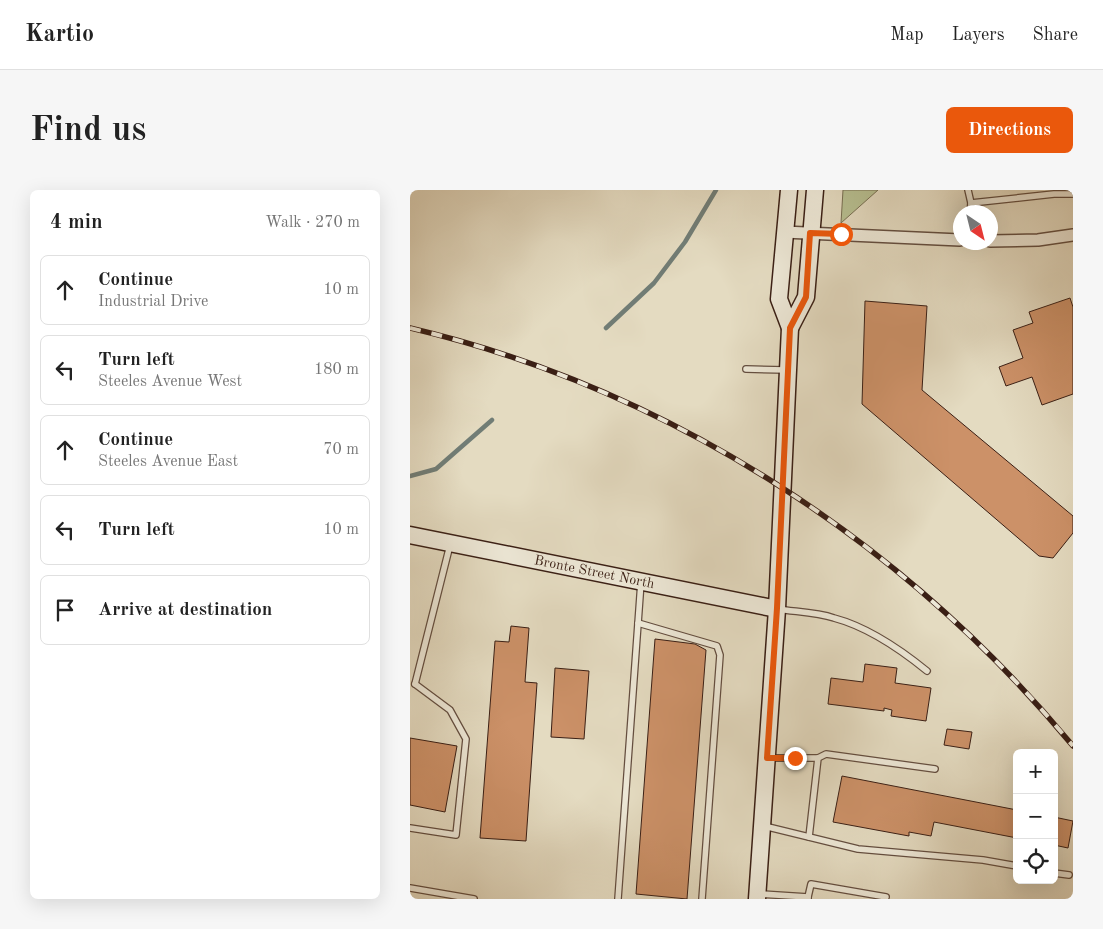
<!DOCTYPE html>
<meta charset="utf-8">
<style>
:root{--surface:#fff;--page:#f6f6f6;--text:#222;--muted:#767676;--line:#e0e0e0;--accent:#ea580c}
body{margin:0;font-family:"Old Standard TT",serif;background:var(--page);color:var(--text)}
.controls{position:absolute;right:15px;bottom:15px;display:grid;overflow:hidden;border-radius:8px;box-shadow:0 5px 20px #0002}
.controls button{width:45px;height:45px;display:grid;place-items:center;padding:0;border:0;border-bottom:1px solid var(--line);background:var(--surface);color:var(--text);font:25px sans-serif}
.compass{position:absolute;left:543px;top:15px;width:45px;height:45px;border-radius:50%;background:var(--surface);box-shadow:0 5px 20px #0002;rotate:145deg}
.stop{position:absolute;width:15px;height:15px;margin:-11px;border:4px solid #ea580c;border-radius:50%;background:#fff}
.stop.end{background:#ea580c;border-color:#fff;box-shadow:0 1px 5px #0008}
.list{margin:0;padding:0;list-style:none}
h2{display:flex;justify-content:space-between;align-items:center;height:65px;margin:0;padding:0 20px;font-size:21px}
h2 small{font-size:16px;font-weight:400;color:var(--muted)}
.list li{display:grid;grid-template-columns:32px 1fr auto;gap:15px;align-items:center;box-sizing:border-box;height:70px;margin:0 10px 10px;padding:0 10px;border:1px solid var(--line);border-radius:8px}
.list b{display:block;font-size:19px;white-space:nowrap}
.list p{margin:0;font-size:16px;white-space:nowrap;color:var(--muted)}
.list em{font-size:16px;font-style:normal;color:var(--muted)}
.icon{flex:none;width:28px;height:28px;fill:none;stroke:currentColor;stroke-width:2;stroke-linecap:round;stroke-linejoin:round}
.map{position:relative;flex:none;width:663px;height:709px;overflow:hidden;border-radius:8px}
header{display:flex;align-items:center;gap:30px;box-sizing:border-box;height:70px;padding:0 25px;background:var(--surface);border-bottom:1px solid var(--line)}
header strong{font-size:24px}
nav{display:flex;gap:28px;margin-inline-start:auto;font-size:18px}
.intro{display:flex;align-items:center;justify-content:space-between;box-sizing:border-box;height:120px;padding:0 30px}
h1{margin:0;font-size:35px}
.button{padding:12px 22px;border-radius:8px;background:var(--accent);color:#fff;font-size:18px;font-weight:700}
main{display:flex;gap:30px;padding:0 30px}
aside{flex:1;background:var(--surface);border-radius:8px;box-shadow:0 5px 20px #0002}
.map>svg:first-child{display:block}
</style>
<header>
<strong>Kartio</strong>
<nav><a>Map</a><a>Layers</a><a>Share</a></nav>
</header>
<div class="intro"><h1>Find us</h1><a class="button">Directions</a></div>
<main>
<aside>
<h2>4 min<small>Walk · 270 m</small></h2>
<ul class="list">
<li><svg class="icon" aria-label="ahead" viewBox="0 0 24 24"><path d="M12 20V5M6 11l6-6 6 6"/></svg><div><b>Continue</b><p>Industrial Drive</p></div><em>10 m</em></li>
<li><svg class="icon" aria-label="left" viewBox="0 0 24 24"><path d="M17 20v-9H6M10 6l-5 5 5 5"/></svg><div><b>Turn left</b><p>Steeles Avenue West</p></div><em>180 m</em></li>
<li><svg class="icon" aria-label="ahead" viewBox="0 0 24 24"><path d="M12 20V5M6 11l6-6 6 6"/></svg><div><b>Continue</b><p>Steeles Avenue East</p></div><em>70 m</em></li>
<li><svg class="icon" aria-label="left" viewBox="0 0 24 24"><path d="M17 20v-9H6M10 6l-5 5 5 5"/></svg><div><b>Turn left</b></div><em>10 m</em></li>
<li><svg class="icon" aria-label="arrive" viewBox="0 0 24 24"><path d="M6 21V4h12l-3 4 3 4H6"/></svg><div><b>Arrive at destination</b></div></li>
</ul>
</aside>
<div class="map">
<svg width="663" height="709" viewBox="0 0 663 709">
<rect width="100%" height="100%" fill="#e4dbc1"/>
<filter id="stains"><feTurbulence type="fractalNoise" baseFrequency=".004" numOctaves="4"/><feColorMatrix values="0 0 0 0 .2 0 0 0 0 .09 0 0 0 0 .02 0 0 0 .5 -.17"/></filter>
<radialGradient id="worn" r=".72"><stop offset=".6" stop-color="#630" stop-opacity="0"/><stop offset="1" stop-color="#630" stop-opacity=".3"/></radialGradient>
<polygon fill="#b7bf91" stroke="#786f53" points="433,0 468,0 431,33"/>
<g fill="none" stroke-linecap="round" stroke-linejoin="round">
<g stroke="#717d76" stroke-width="4.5">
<polyline points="196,138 244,93 275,52 306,0"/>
<polyline points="0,286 26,279 82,230"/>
</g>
</g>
<g fill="#cc9168" stroke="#3a1f15">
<polygon points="660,108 663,117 663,204 632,215 622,187 596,196 589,177 613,168 603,140 623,133 619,122"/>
<polygon points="455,111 517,116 512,200 663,326 663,343 643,368 629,366 452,214"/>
<polygon points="101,436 119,438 115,492 127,493 116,651 70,648 85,451 99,452"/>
<polygon points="245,449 285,454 296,460 277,709 226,704"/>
<polygon points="455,474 487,478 485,493 521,498 516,531 481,526 482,520 474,518 474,521 418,514 421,488 453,492"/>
<polygon points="145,478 179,481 174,549 141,547"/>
<polygon points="537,539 562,542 559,559 534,555"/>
<polygon points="0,548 47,556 35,622 0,615"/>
<polygon points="432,586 607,620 607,648 524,632 521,646 499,642 499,646 423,632"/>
<polygon points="644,627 663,631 658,658 644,655"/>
</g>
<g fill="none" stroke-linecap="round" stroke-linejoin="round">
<defs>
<g id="lane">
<polyline points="558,0 561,13"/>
<polyline points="560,22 561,13 644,4 663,4"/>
<polyline points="336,179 376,180"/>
<path d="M367 419C386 422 406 422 424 428 458 437 490 459 517 481"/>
<polyline points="228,433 307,456 310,465 292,709"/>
<polyline points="5,494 40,355"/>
<polyline points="358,568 408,568"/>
<polyline points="354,636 448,659 573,670 607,676"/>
<polyline points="0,638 46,645 56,549 40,520 5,494"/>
<polyline points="399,647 408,568 416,564 525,579"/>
<polyline points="644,683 659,685"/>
<polyline points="0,698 64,709"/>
<polyline points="350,704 398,707 398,709"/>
<polyline points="398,707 401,694 476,707 475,709"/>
<polyline points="208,709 231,392"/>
</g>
<g id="street">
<polyline points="374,42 550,50"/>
<polyline points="580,51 628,50 663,45"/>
</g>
<g id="secondary">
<polyline points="380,138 396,107 405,0"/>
<path id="s1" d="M0 345 367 419"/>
<polyline points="347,709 367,419 378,180 380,138 369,109 379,0"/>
</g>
</defs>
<use href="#lane" stroke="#644e40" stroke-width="8"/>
<use href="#street" stroke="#644e40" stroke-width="14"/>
<use href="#secondary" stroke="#3a1f15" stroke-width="19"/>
<use href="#lane" stroke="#ede8d7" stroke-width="5.5"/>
<use href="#street" stroke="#ede8d7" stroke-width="11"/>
<use href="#secondary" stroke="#ede8d7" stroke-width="16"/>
<defs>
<path id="rail" d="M0 138C259 199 494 352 663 556"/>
</defs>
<use href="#rail" stroke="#3a1f15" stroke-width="5.5"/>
<use href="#rail" stroke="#ede8d7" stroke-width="4" stroke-dasharray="11" stroke-linecap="butt"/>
</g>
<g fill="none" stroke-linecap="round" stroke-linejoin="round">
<polyline stroke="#ea580c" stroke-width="6" points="385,568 357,568 367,418 380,138 396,107 400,43 431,44"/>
</g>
<g text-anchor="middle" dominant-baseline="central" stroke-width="4" stroke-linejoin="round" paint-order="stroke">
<g font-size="14" fill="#3a1f15" stroke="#ede8d7">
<text stroke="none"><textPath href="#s1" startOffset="188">Bronte Street North</textPath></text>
</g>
</g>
<rect width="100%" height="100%" filter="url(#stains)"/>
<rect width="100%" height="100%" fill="url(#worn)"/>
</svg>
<div class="controls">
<button>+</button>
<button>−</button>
<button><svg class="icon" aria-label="locate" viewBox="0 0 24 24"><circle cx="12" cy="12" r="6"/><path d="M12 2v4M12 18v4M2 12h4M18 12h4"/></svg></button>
</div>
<svg class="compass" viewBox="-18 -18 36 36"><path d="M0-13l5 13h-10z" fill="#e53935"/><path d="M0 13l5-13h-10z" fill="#767676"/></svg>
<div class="stop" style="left:431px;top:44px"></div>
<div class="stop end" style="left:385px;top:568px"></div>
</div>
</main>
